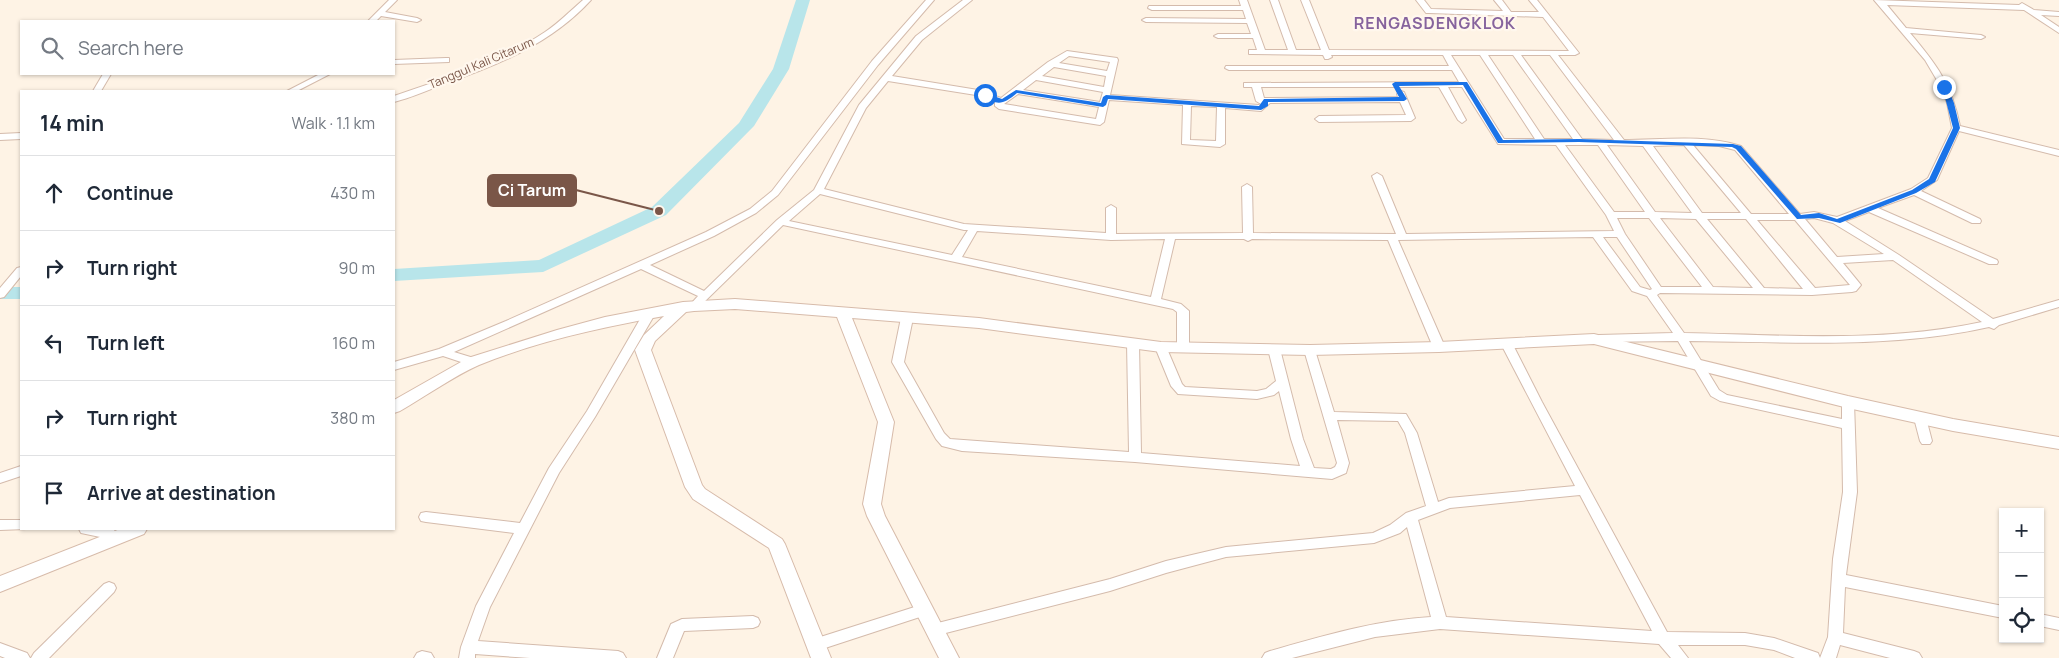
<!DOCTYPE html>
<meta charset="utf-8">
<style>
:root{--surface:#fff;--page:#f6f6f7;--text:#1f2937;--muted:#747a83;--line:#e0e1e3}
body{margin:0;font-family:Manrope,sans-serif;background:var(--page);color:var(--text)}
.controls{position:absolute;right:15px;bottom:15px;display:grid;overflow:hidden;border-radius:0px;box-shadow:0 1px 4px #0004}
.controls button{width:45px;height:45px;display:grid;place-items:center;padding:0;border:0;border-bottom:1px solid var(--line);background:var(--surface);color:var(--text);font:25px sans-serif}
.stop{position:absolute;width:15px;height:15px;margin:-11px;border:4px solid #1a73e8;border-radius:50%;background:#fff}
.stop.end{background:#1a73e8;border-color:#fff;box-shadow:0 1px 5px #0008}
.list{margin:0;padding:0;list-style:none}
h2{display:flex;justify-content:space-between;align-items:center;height:65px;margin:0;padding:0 20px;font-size:21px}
h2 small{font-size:16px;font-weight:400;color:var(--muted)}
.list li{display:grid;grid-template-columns:32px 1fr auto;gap:15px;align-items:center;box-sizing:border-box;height:75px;padding:0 20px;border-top:1px solid var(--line)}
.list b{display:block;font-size:19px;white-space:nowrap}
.list em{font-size:16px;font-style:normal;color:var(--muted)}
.icon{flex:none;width:28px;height:28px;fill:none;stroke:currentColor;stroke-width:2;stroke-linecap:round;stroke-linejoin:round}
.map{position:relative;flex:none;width:2059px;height:658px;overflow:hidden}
.search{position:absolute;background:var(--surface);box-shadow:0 1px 4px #0004;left:20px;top:20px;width:375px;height:55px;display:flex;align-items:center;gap:12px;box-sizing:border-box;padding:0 18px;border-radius:0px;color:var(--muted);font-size:19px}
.panel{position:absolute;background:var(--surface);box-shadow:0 1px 4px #0004;left:20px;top:90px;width:375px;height:440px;border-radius:0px}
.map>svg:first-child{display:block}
</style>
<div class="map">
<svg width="2059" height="658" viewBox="0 0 2059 658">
<rect width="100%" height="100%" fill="#fef3e5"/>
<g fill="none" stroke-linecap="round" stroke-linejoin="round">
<g fill="#b8e5ea" fill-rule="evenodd">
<polygon points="796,0 810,0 789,69 754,126 666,215 543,272 394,281 394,269 539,260 652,207 739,123 773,69"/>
<rect x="0" y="287" width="21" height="12"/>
</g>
<defs>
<g id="street">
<polygon points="389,0 397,0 385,12 417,18 421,20 417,22 381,16 376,21 368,21"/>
<path d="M583 0H591C551 44 496 66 441 85 426 91 410 98 394 102V96C445 78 499 63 545 32 559 23 570 11 583 0Z"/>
<path d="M926 0H934L878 65 778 195 756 213 714 236 650 265 704 291 777 220 814 190 859 105 916 36 963 0H972L922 40 892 76 978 90 1001 98 1048 62 1067 51 1117 58 1118 60 1110 95 1259 105 1261 104 1256 101 1252 87H1244V83L1459 82 1452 70H1229L1225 68 1226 66H1449L1443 55H1331L1332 57 1328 59H1325L1323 55 1252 54H1249V50H1257L1253 38H1218L1214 36 1218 34H1251L1247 23 1146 22 1142 20 1146 18 1246 19 1243 10H1152L1148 8 1149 6H1241L1239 0H1247L1265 50H1288L1270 0H1278L1296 50H1321L1301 0H1309L1329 50 1569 51 1543 17 1429 13H1426L1416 0H1424L1431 9 1503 11 1494 0H1502L1511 12H1539L1529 0H1537L1579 53 1575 55H1558L1624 140C1662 140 1704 134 1741 146L1800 214 1814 212 1837 217 1911 189 1928 178 1952 128 1947 103 1941 87 1925 60 1874 0 2019 5 2022 3 2034 10 2059 12V16L2041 15 2059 27V33L2024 10 1887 5 1906 28 1981 35 1985 37 1981 39 1910 33C1937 65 1952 85 1960 126L2059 150V156L1959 131 1937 180 1921 191 1980 219 1981 221 1980 223H1972L1914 195 1878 208 1997 260 1998 262 1997 264H1989L1869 212 1845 221 1899 255 1993 319 2059 300V307L1999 325 1994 329 1989 327C1891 349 1789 342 1689 341L1719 390 1727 395 1842 419V402L1844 399H1852L1854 402 1857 492 1846 575 2003 606V618L1845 587 1843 633 1914 651 1919 653 1922 658H1890L1840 645 1836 658H1795L1774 650 1745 645H1678L1688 658H1671L1659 644 1440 629 1375 637 1292 658H1262L1265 653 1270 651C1323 636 1376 620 1431 617L1407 527 1400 533 1374 543 1226 557 1166 573 1110 591 934 636 929 634 927 630 929 626 934 624 1110 579 1166 561 1226 547 1373 533 1390 525 1406 513 1426 506 1405 433 1398 421 1337 420 1349 463 1346 473 1332 479 1135 462 962 451 942 446 936 439 892 362 901 318 907 314 913 318 904 362 944 433 950 439 1129 452 1127 343 1133 339 1139 343 1141 453 1300 466 1291 439 1279 391 1274 395 1257 399 1178 394 1171 386 1155 347 1157 344H1165L1182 384 1185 387 1257 391 1266 389 1276 381 1268 349 1274 345 1280 349 1303 439 1314 468 1331 469 1335 467 1337 463 1304 350 1306 347H1314L1334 412 1406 414 1417 433 1438 502 1449 498 1575 486 1501 344 1503 341H1511L1542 402 1667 632 1745 633 1774 638 1818 653 1820 658 1828 637 1833 559 1843 492 1842 428 1720 401 1711 396 1678 341 1595 342 1593 339 1599 335 1673 333 1647 296 1632 291 1593 237 1398 240 1445 347 1439 351 1433 347 1388 240 1252 239 1248 241 1244 239H1175L1161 299 1181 304 1189 311V347L1183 351 1177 347V312L1173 309 783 225 698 308 694 309 689 306 698 296 641 269 454 352 477 359 479 362 477 365 473 366 443 356 394 370V362L439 349 506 321 706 232 750 209 772 191 872 61ZM1451 55H1480L1535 139H1504ZM1488 55H1513L1573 139H1544ZM1521 55H1550L1614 140 1582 139ZM1069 56 1110 62 1107 71 1059 63ZM1054 67 1106 76 1104 87 1042 76ZM1036 80 1103 92 1100 102 1023 90ZM888 81 976 95 995 102V106L999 109 1100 125 1104 122 1109 100 1183 105 1182 144 1220 147 1225 144V108L1261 111 1270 103 1400 102 1406 115 1319 116 1315 119 1319 122 1411 121 1415 118 1404 92 1401 91 1397 94 1398 97 1264 98 1261 87H1439L1458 120 1462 123 1466 120 1448 87H1462L1498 144 1556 145 1606 215 1614 231 1406 234 1382 176 1377 173 1372 176 1396 234 1253 233 1252 187 1247 184 1242 187 1243 233 1116 234V208L1111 205 1106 208V233L964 224 824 189 866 108ZM1018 94 1099 107 1096 119 1004 104ZM1191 106 1217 107 1216 141 1190 140ZM1565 145H1598L1645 212H1614ZM1607 145 1643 146 1692 213 1655 212ZM1684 145 1741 213H1702L1653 146ZM1693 145 1719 146 1735 150 1789 214H1751ZM820 194 964 230H968L952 255 789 221ZM1617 218H1649L1702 287H1661L1625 234ZM1660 218 1696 219 1753 288 1713 287ZM1814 218 1833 223 1884 254 1837 257 1805 219ZM1707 219H1746L1803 289 1764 288ZM1757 220H1795L1850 285 1815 288ZM977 231 1111 240 1165 239 1151 297 962 257ZM1603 237H1617L1652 289 1650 290 1640 287ZM1893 260 1982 322C1885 343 1782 335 1684 333L1657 295 1660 293 1812 295 1852 292 1856 291 1861 285 1843 263ZM1580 495 1652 631 1446 617 1418 520 1450 508Z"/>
<polygon points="446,58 449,58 449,62 394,64 394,60"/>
<polygon points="103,74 111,74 101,91 93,91"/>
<polygon points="320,74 330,74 297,91 287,91"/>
<polygon points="21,133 21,139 0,140 0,134"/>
<polygon points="21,267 21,276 4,297 0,298 0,288 17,268"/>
<polygon points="649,310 655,314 595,417 559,473 490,607 478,641 618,651 623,653 626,658 530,658 475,654 475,658 459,658 461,647 476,606 514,533 426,522 421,521 419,517 421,513 426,512 520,523 549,468 587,411 643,314"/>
<polygon points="1920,414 1924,415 1926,418 1932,441 1930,444 1922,444 1920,441 1914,418 1916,415"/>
<polygon points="21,466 21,476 0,483 0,473"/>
<polygon points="0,520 21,520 21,529 26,529 0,530"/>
<polygon points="79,529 109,529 114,530 121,539 119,543 114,544 105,538 81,533"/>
<polygon points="109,582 114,584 116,588 114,592 49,658 31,658 34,653 104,584"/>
<polygon points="924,604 929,606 931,610 929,614 816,651 811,650 809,645 811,640"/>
<polygon points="2040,614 2059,618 2059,630 2040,626"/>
<polygon points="753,616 758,618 760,622 758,626 753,628 684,631 673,658 657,658 671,624 682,619"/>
<polygon points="0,643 27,653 30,658 5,658 0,656"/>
<polygon points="422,651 431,653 434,658 414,658 417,653"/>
</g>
<g id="secondary">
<path d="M735 299 979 318 1161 342 1310 345 1439 342 1594 334 1848 396 1953 419 2059 437V449L1953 431 1848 408 1594 344 1439 352 1310 355 1161 352 979 328 852 318 894 422 881 504 885 516 959 658H939L867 516 863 504 878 422 837 317 735 309 694 311 686 312 655 341 651 350 702 485 705 489 782 539 785 544 831 658H811L769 548 693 499 685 487 635 350 644 335 664 316C603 327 538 341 479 365 454 376 424 397 400 411L394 413V400L468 358 557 330 605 317 683 302Z"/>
<polygon points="120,529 147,529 144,534 0,592 0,576"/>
</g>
</defs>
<use href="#street" stroke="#d4bbac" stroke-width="2"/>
<use href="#secondary" stroke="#d7bbaa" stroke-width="2"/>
<use href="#street" fill="#fff" fill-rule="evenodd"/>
<use href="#secondary" fill="#fff" fill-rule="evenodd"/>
</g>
<path fill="#1a73e8" d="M1467 82 1503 140 1579 139 1733 144 1741 146 1801 215 1819 213 1837 219 1912 190 1929 179 1953 128 1942 86H1947L1954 103 1960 128 1935 182 1916 193 1840 223 1819 218 1797 219 1736 149 1732 147 1579 142 1498 143 1463 85 1399 86 1407 99 1404 101 1268 102V106L1261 110 1108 99 1106 105 1103 107 1017 93C1003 105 997 106 982 95L985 93 1002 99 1016 90 1101 103 1103 97 1106 95 1259 106 1264 99 1399 97 1392 84 1395 82Z"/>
<g text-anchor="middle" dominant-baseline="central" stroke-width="4.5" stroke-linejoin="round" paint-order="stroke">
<g font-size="12" fill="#7a5648" stroke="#fff7ed">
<text transform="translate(481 63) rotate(-23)">Tanggul Kali Citarum</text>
</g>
<g font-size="16" font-weight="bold" letter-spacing="1" fill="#86639d" stroke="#fff7ed">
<text x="1435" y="23">RENGASDENGKLOK</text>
</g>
</g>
<path fill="none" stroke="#7a5648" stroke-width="2" d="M659 211L576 190"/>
<circle fill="#7a5648" stroke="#fff7ed" stroke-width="2" cx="659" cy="211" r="5"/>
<rect fill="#7a5648" stroke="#7a5648" stroke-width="2" x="488" y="175" width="88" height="31" rx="5"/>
<g font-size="16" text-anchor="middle" font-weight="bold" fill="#fff">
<text x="532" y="196">Ci Tarum</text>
</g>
</svg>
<div class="controls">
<button>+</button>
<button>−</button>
<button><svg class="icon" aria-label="locate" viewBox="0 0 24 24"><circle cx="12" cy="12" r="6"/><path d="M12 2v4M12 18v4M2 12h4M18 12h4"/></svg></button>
</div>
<div class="stop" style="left:985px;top:95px"></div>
<div class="stop end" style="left:1944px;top:87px"></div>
<div class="search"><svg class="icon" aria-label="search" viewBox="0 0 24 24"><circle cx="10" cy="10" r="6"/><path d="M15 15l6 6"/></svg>Search here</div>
<section class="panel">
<h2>14 min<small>Walk · 1.1 km</small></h2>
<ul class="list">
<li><svg class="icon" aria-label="ahead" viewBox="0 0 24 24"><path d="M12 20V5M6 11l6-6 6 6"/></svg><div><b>Continue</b></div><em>430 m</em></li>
<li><svg class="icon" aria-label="right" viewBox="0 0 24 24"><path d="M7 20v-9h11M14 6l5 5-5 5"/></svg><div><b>Turn right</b></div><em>90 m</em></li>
<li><svg class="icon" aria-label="left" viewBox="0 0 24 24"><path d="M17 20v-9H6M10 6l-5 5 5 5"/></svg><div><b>Turn left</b></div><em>160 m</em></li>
<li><svg class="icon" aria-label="right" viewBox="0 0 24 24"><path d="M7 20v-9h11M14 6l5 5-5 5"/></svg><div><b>Turn right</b></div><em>380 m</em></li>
<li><svg class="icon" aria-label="arrive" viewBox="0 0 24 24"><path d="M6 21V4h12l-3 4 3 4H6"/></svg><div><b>Arrive at destination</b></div></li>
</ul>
</section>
</div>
